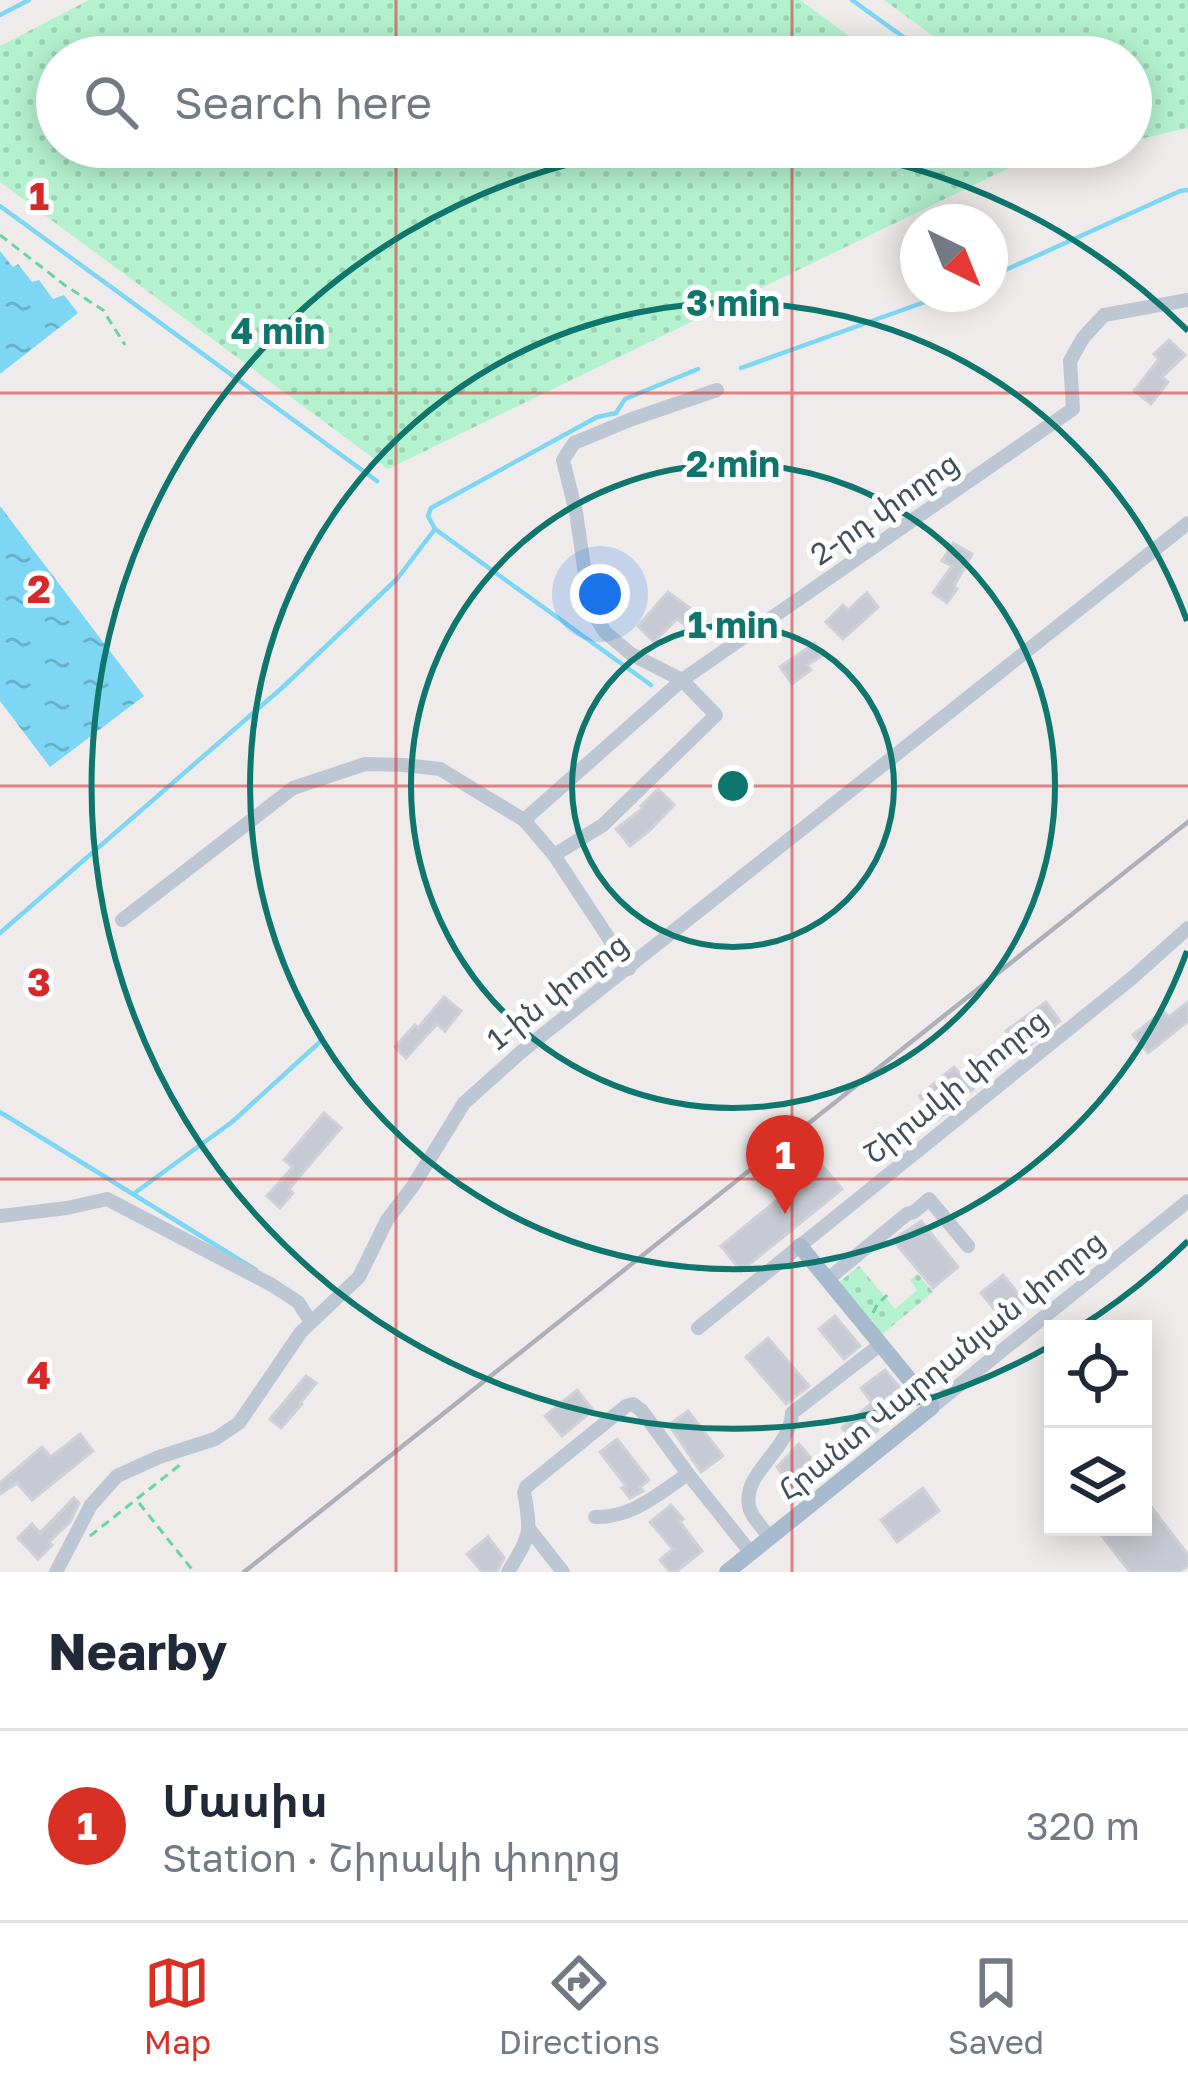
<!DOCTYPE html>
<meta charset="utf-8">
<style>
:root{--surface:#fff;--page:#f2f2f3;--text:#1f2937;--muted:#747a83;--line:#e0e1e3;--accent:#d93025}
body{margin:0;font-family:"Golos Text","Noto Sans Armenian",sans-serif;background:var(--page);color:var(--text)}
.controls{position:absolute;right:36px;bottom:36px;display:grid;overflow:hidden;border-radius:0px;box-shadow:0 6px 30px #0003}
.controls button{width:108px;height:108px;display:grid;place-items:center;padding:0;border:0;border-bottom:3px solid var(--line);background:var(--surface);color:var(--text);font:60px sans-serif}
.compass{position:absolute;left:900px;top:204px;width:108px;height:108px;border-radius:50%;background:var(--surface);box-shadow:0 6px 30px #0003;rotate:137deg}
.you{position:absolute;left:600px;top:594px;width:42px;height:42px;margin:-30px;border:9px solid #fff;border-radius:50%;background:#1a73e8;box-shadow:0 0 0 18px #1a73e833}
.badge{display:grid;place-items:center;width:78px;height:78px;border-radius:50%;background:var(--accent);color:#fff;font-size:39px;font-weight:700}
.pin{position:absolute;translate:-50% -99px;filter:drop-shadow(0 3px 6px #0008)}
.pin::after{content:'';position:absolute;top:63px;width:42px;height:36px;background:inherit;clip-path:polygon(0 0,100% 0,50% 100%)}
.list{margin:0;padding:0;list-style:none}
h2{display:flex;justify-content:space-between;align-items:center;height:156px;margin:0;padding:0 48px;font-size:51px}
h2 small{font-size:39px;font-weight:400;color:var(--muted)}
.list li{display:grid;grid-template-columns:78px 1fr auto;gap:36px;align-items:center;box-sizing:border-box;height:192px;padding:0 48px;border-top:3px solid var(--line)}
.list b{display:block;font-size:45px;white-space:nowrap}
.list p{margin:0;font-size:39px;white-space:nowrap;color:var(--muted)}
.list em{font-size:39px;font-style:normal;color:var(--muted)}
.icon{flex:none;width:66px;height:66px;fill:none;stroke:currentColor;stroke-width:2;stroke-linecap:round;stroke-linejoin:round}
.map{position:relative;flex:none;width:1188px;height:1572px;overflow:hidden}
.search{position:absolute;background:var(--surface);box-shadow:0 6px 30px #0003;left:36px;right:36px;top:36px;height:132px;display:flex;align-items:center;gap:30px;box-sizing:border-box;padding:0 42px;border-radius:66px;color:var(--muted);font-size:45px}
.sheet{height:348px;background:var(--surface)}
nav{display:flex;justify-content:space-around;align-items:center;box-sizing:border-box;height:168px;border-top:3px solid var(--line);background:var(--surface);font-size:33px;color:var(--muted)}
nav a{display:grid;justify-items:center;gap:6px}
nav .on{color:var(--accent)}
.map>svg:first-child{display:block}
</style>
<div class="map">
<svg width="1188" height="1572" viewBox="0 0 1188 1572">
<defs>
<pattern id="grass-dots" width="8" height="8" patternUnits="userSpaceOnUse" patternTransform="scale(3)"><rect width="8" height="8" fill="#b4f2cf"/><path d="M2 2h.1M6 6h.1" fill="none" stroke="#9cd1b4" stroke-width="1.8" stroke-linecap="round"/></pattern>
<pattern id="water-ripples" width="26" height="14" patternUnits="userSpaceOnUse" patternTransform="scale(3)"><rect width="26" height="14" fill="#7cd6f4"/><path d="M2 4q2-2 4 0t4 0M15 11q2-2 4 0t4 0" fill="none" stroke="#67b0c9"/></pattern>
</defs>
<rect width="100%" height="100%" fill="#efebeb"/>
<g fill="url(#grass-dots)">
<polygon points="89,0 800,0 878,57 57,57 57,147 1000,147 1021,162 388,469 0,182 0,46"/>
<polygon points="884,0 1188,0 1188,128 1131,141 1131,57 962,57"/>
<polygon points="859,1266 895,1309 917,1290 910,1280 918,1274 933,1292 880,1336 837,1284"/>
</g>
<g fill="url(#water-ripples)">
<polygon points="0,251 13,267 18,264 32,282 39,280 53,299 64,295 78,313 0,374"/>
<polygon points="0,506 144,696 50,767 0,701"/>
</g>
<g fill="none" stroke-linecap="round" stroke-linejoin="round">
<g stroke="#7cd6f4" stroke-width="4.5">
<polyline points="852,0 931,57"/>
<polyline points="0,15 29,0"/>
<polyline points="0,206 377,481"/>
<polyline points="990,277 1180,191 1188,190"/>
<polyline points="741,368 947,294"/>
<polyline points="651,685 435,529 428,516 431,508 597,417 616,413 625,399 698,369"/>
<polyline points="0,933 283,687 397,579 435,529"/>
<polyline points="0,1112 256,1270"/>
<polyline points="136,1192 232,1122 322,1040"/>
</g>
</g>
<g fill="#c7cad2" stroke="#cfd1d8" stroke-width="3">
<polygon points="1169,340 1185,355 1162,377 1168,382 1151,404 1134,391 1159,359 1154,354"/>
<polygon points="953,543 972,554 954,586 957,589 947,603 933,593 952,566 942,561"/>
<polygon points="668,592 694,611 684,624 677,619 654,642 638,626"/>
<polygon points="867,593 878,607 843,639 826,622 843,605 848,610"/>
<polygon points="815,643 822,656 807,665 811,670 792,684 780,667"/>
<polygon points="658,789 674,805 648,832 630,846 616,829 643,808 641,806"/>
<polygon points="444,997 461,1011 445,1031 437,1024 406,1058 395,1047 415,1025 418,1028"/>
<polygon points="1046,1002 1060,1021 1023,1051 1006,1031"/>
<polygon points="1188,1002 1188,1021 1148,1053 1133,1035 1163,1011 1169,1017"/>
<polygon points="954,1067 973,1089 938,1119 919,1096"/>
<polygon points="324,1113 341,1128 289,1189 293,1193 280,1208 267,1196 293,1167 284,1160"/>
<polygon points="821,1164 842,1189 741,1271 721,1246"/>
<polygon points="921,1221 958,1267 933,1288 893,1240"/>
<polygon points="1003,1275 1025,1302 1003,1320 981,1293"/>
<polygon points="835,1316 860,1346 844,1359 819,1329"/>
<polygon points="768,1338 809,1386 786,1404 746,1357"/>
<polygon points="885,1370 904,1393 870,1420 878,1430 858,1447 842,1428 872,1403 861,1388"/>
<polygon points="306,1376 316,1383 301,1402 302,1404 281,1428 270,1419"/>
<polygon points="577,1390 593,1410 562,1436 545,1416"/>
<polygon points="688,1411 723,1456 701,1472 669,1425"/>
<polygon points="80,1434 93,1451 32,1500 17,1483 0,1494 0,1483 42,1447 51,1457"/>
<polygon points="617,1439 649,1480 640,1487 643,1491 630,1498 622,1488 626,1486 600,1452"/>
<polygon points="799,1444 817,1465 792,1486 777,1467"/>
<polygon points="923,1488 939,1511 897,1542 881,1520"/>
<polygon points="1143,1496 1188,1555 1188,1565 1179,1572 1130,1572 1095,1527 1143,1527"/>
<polygon points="74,1498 79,1503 70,1522 49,1542 52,1545 38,1559 18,1538 32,1524 40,1533"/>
<polygon points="671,1505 683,1519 680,1522 702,1551 676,1572 670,1572 660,1560 673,1549 650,1522"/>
<polygon points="488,1537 504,1558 497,1572 482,1572 467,1554"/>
</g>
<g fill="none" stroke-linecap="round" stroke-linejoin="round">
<g stroke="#69d3a3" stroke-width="3" stroke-dasharray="9 6" stroke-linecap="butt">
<polyline points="0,235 66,286 103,310 125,345"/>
<polyline points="873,1313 877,1305 887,1295"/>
<polyline points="139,1503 194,1572"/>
<polyline points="90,1536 181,1464"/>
</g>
<g stroke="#bdc7d3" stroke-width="14">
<polyline points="524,820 682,680 1073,409 1070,361 1083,338 1104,315 1188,300"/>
<polyline points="554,855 603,825 716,715 682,680 631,654 605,632 590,608 576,512 563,460 574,443 632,419 717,390"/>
<polyline points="122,920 293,788 365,764 404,765 440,769 524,820 554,855 629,969"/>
<polyline points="0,1216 67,1208 107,1199 272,1285 298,1302 311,1322"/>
<polyline points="827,1280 907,1214 914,1212 929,1199 968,1246"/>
<polyline points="698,1328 1132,978 1188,928"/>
<polyline points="932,1407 1188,1201"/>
<path d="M595 1517C632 1518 658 1494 688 1474"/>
<polyline points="530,1530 563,1572"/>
<path d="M770 1538C763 1528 751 1517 749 1506 742 1473 790 1450 792 1413L881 1344"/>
<polyline points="56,1572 91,1505 117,1476 159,1457 215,1439 239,1423 301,1332 359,1277 387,1220 413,1186 464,1103 521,1052 1188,523"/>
<path d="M508 1572C530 1535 532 1535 524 1492L526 1487 626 1406 633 1404 642 1411 688 1474 751 1553"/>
</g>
<polyline stroke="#a8bace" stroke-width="16" points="727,1572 932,1407 800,1246"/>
<polyline stroke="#adb0b7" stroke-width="4.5" points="244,1572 1188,822"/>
</g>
<path fill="none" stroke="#d62828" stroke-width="3" stroke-opacity="0.55" d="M396 0V57M792 0V57M396 147V1572M792 147V1572M0 393H1188M0 786H1188M0 1179H1188"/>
<g fill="none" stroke="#0f766e" stroke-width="6">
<circle cx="733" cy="786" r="161"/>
<circle cx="733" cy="786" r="322"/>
<path d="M1187 951A483 483 0 1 1 1187 621"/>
<path d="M1188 1241A643 643 0 0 1 1078 1328M1050 1346A643 643 0 1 1 660 147M806 147A643 643 0 0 1 1188 331"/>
</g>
<g text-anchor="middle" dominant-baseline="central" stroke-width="10" stroke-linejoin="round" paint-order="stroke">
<g font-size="30" fill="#424e5b" stroke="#fff">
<text transform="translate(884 508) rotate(-35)">2-րդ փողոց</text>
<text transform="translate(557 991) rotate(-38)">1-ին փողոց</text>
<text transform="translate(955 1086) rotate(-39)">Շիրակի փողոց</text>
<text transform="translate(941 1365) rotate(-39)">Հրանտ Վարդանյան փողոց</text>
</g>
</g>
<g font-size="39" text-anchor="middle" font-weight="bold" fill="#d62828" stroke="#fff" stroke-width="10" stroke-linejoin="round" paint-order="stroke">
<text x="39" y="210">1</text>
<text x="39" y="603">2</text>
<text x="39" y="996">3</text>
<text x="39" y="1389">4</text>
</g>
<circle cx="733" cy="786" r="18" fill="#0f766e" stroke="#fff" stroke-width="6"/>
<g font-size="36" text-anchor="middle" font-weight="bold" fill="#0f766e" stroke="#fff" stroke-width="10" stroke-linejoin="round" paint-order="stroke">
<text x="733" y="316">3 min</text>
<text x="278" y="344">4 min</text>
<text x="733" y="477">2 min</text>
<text x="733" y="638">1 min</text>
</g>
</svg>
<div class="controls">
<button><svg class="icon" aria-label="locate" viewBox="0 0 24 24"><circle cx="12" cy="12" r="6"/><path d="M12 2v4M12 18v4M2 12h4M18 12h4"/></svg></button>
<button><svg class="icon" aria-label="layers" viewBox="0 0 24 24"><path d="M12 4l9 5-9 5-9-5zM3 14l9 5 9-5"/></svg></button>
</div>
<svg class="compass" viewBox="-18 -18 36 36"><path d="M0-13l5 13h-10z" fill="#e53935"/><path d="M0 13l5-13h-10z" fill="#747a83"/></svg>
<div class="you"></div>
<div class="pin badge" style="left:785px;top:1214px">1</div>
<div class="search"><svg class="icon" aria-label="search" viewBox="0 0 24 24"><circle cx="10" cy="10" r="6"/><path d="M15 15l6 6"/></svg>Search here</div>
</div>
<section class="sheet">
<h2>Nearby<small></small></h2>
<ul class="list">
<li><span class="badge">1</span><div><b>Մասիս</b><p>Station · Շիրակի փողոց</p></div><em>320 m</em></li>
</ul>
</section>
<nav>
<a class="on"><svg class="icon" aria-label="map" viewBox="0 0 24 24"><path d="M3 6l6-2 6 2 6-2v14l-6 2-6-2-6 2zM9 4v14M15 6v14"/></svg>Map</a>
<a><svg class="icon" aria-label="directions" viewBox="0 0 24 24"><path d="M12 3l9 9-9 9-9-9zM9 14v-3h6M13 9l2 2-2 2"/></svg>Directions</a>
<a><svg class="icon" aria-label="saved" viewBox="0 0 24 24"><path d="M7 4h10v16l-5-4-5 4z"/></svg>Saved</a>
</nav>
